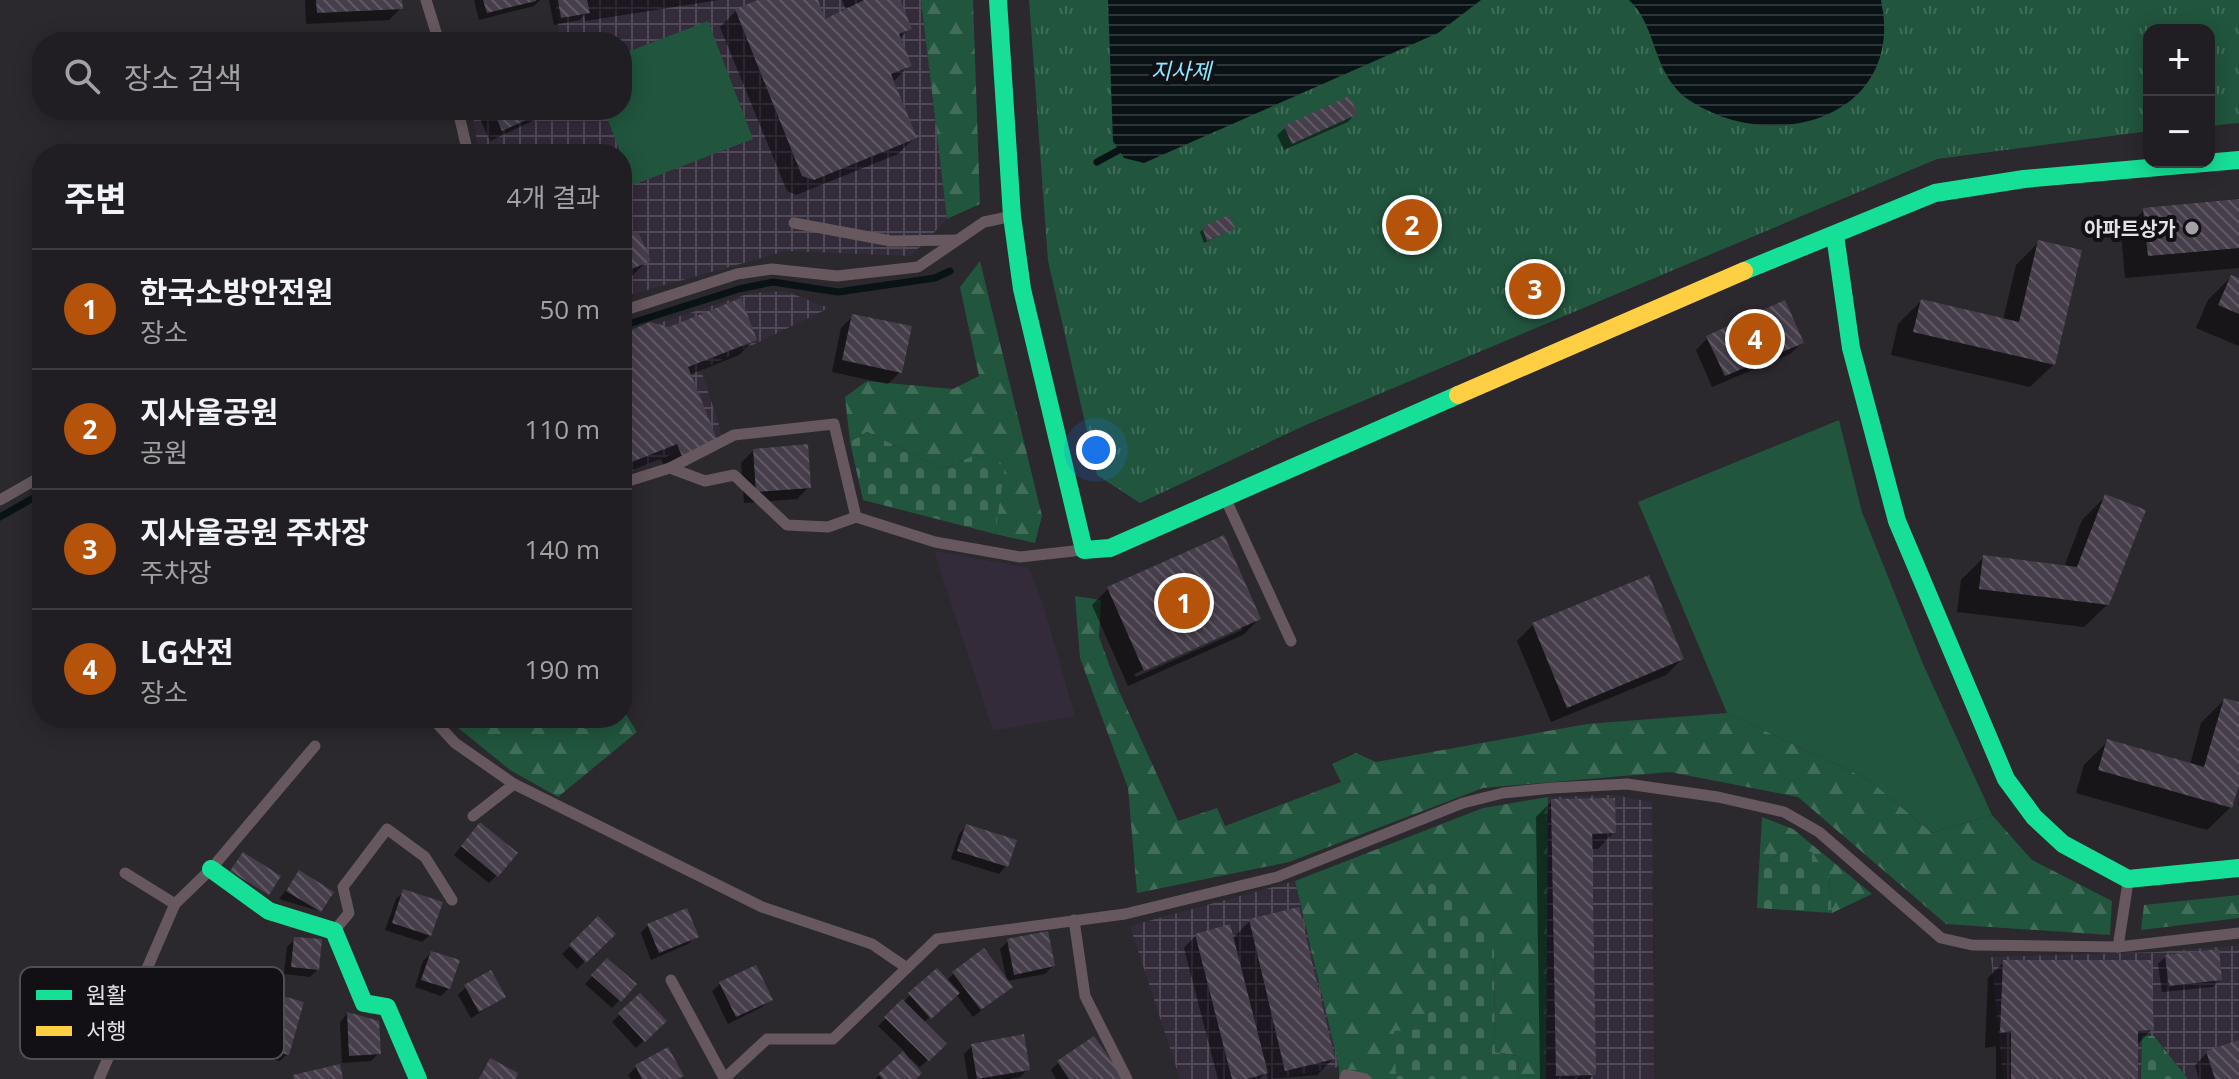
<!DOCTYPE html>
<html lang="ko">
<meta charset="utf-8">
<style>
:root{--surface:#201e22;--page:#2d2b2f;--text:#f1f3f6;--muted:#a2a2a5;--line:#3d3c40;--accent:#b45309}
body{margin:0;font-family:"Open Sans","Noto Sans KR",sans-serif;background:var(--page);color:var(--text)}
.controls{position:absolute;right:24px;top:24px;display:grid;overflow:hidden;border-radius:16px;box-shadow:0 4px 20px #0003}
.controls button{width:72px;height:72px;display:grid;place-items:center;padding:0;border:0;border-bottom:2px solid var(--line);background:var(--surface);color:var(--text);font:40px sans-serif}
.you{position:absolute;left:1096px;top:450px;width:28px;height:28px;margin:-20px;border:6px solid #fff;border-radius:50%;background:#1a73e8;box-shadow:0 0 0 12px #1a73e833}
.badge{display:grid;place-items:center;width:52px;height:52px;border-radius:50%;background:var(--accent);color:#fff;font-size:26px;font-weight:700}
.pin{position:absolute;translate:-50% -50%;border:4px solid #fff;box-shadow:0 2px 8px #0006}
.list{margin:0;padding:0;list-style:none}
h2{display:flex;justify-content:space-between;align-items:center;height:104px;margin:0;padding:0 32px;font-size:34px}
h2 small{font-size:26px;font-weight:400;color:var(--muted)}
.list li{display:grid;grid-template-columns:52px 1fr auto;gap:24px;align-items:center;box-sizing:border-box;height:120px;padding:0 32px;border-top:2px solid var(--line)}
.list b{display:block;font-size:30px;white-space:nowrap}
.list p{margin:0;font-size:26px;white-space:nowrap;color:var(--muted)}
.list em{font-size:26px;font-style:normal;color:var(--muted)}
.icon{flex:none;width:44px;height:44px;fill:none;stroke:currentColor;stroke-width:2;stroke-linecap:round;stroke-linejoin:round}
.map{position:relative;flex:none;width:2239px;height:1079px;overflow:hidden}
.search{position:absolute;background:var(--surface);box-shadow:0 4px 20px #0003;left:32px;top:32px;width:600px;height:88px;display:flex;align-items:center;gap:20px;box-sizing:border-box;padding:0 28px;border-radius:32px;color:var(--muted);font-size:30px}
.panel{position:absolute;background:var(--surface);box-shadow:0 4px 20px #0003;left:32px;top:144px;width:600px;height:584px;border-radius:32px}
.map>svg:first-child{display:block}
</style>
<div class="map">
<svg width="2239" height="1079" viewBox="0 0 2239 1079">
<defs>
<pattern id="industrial-grid" width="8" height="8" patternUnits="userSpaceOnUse" patternTransform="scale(2)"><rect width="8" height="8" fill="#332a3a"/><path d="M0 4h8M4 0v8" fill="none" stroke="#504956"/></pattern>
<pattern id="forest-firs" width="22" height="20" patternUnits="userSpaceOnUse" patternTransform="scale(2)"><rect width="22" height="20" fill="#21553e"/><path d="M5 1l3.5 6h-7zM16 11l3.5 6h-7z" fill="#416d5a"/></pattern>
<pattern id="cemetery-stones" width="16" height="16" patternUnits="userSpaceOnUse" patternTransform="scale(2)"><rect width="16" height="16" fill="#21553e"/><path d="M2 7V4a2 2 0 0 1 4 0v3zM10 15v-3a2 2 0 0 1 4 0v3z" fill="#416d5a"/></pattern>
<pattern id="park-tufts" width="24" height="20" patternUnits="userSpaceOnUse" patternTransform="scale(2)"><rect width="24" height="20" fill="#21553e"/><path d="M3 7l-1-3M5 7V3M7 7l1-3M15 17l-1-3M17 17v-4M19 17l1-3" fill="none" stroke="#416d5a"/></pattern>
<pattern id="water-rules" width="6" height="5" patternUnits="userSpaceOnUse" patternTransform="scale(2)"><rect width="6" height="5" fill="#091316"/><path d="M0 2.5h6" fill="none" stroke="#2d3538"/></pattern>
<pattern id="building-back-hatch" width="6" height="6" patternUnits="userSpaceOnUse" patternTransform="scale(2)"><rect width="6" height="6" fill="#463f4b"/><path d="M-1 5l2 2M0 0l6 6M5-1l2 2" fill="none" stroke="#615a65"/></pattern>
</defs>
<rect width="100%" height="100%" fill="#2b282e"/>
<polygon fill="#332a3a" points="934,551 1029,568 1043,604 1075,716 993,731"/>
<g fill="url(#industrial-grid)">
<polygon points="555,0 921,0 947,219 911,256 786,251 622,297 622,154 479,154 472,110 622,110 622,42 560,42"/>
<polygon points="785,291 829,308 701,370 722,434 622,475 622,335 751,293"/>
<polygon points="1615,795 1652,802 1654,1079 1546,1079 1548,797"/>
<polygon points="1295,881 1339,1067 1275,1079 1180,1079 1130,926"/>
<polygon points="2228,946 2239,946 2239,1079 2188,1079 2155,1036 2142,1036 2141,1079 2003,1079 1991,957 2158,952"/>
</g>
<g fill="#21553e">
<polygon points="708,21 753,139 633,185 604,110 622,110 622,54"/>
<polygon points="1839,420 1862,512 1923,664 1992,815 1932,833 1869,780 1727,713 1638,502"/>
</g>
<g fill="url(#forest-firs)">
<polygon points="921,0 973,0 980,204 947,219"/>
<polygon points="980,261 1042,516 1035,543 995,534 1004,466 975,455 943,469 867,432 850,442 845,397 867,381 953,389 979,376 960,287"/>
<polygon points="1075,596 1101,600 1099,637 1119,691 1178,821 1217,808 1225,826 1341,782 1332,764 1356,753 1376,762 1587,724 1727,713 1869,780 1932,833 1992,815 2032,860 2112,901 2110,935 1946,924 1798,797 1670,772 1483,788 1289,862 1137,893 1128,788 1080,658"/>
<polygon points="622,708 637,732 558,797 510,770 446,718 578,718 585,729 597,718 622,718"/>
<polygon points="1548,797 1546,1079 1519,1079 1518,1056 1495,1052 1494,950 1426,881 1426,1029 1396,1078 1339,1067 1295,881 1483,808"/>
<polygon points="1762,817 1793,829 1872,894 1832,913 1829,877 1787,848 1759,868"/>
<polygon points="2239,895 2239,918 2141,930 2144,905"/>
</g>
<g fill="url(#cemetery-stones)">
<polygon points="867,432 943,469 975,455 1005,466 995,534 863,500 850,442"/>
<polygon points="1787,848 1812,852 1829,877 1832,913 1757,908 1759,868"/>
<polygon points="1426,880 1462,899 1494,950 1495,1052 1518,1056 1519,1079 1339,1079 1339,1067 1396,1077 1394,1031 1426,1029"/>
<polygon points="2142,1036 2154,1036 2188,1079 2141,1079"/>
</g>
<polygon fill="url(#park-tufts)" points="1029,0 2239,0 2239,123 2209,126 2209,30 2149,30 2149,131 1937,159 1308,424 1140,503 1097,475 1048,261"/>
<g fill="url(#water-rules)">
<polygon points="1108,0 1481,0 1438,33 1144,163 1124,158 1113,141"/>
<path d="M1629 0H1881C1906 115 1777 156 1692 102 1651 76 1659 28 1629 0Z"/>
</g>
<g fill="#0007" fill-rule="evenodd">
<polygon points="305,0 400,0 401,8 389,20 306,24"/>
<polygon points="474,0 540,0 534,6 479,20"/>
<polygon points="549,0 719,0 585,21 584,15 580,20 554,25"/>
<polygon points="764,0 815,0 824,22 847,12 842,0 898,0 910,28 899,39 910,65 894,81 914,138 898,154 796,195 787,191 720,27 736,11"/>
<polygon points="371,36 397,42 364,42"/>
<polygon points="476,110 556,110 490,141"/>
<polygon points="1355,114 1348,122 1284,150 1277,135 1285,128"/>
<polygon points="2239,201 2239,268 2125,278 2121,233 2144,210"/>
<polygon points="1203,229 1233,229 1204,243 1200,232"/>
<polygon points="622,233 648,260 632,276 622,280"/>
<polygon points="2039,242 2054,364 2030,387 1891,355 1898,324 1921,301 2003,320 2016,265"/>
<polygon points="2231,277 2239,280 2239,346 2196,328 2208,300"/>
<polygon points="853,316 900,372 888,384 832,372 841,328"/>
<polygon points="622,336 755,339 739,355 689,375 715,441 666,471 661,459 622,474"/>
<polygon points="1708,338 1802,343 1790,354 1712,387 1696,350"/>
<polygon points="753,451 809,487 797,499 744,503 741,463"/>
<polygon points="2105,497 2108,604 2084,627 1957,612 1961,580 1984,557 2064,567 2082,520"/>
<path d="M1223 538 1259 619 1243 635 1128 686 1092 605 1108 589ZM1242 625V630L1136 677 1134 674Z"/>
<polygon points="1533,625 1682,659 1666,675 1551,722 1517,641"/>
<polygon points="2224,700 2239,704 2239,777 2231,807 2207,830 2076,793 2084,765 2108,741 2190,765 2201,723"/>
<polygon points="1552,801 1614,832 1598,849 1590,849 1594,1074 1589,1079 1540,1079 1536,817"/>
<polygon points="967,826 1006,866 999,874 951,859 959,834"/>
<polygon points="473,832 497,875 489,883 454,855"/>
<polygon points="299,873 319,911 279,899"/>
<polygon points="404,891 430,935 422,942 385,930 396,899"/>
<polygon points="598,919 613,934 577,969 562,954"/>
<polygon points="1250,921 1333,1059 1317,1075 1268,1079 1266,1072 1260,1079 1218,1079 1184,948 1196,935 1232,939"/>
<polygon points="648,925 696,936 688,944 651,960 641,933"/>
<polygon points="295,939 318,969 310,977 284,974 287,947"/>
<polygon points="1008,941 1053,966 1045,974 1007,981 1000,949"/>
<polygon points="431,953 449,988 441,996 415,987 423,961"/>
<polygon points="2166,956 2220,979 2213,987 2162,992 2158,964"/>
<polygon points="607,961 634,984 612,1008 585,984"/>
<polygon points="2004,962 2152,1029 2136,1046 2136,1079 1996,1079 1996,1046 1985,1048 1988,978"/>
<polygon points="937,970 946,981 953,974 1002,994 973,1017 956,994 922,1024 944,1044 920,1067 911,1059 909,1061 914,1079 875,1079 905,1052 878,1026"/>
<polygon points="720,984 770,999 762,1007 728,1024 712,991"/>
<polygon points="466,987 504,997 471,1018 458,995"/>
<polygon points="640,995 664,1021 636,1048 612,1022"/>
<polygon points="275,997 287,1054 280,1061 254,1055 267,1004"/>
<polygon points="347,1014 377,1022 379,1053 371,1061 342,1063 340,1022"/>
<polygon points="2239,1042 2239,1079 2199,1079 2195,1065 2207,1053"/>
<polygon points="972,1046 1028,1069 1020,1077 1011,1079 968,1079 964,1054"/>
<polygon points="1058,1063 1118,1079 1056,1079 1051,1070"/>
<polygon points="636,1067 681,1075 677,1079 631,1079 628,1075"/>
</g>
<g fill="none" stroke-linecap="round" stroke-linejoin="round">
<g stroke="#091316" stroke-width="7">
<polyline points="1097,162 1119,150"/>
<polyline points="622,326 739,289 773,282 838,292 935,278 950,271"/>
<polyline points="0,517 42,493"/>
</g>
</g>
<g fill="url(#building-back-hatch)">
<polygon points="316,0 402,0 403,9 317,13"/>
<polygon points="483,0 536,0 536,1 487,13"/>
<polygon points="558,0 587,0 590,13 561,18"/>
<polygon points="758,0 818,0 825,19 864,0 900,0 912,29 899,34 912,66 891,74 917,138 814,180 802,176 735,9"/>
<polygon points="1349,96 1358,114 1292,144 1284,126"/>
<polygon points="493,110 548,110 502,131"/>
<polygon points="2239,199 2239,248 2148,256 2143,208"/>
<polygon points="1229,215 1235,229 1207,241 1202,227"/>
<polygon points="622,228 625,236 638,231 651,261 622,273"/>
<polygon points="2038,240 2082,250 2055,365 1913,332 1921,299 2019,322"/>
<polygon points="2231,275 2239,278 2239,314 2218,305"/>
<polygon points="741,298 757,340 688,367 718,442 682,456 677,444 622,466 622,334 650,322 669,327"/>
<polygon points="1785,300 1804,343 1725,376 1706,336"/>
<polygon points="852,314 912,326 902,373 842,360"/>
<polygon points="808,444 811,488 756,492 753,449"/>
<polygon points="2105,494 2146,510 2109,605 1979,589 1983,555 2077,567"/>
<polygon points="1224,535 1261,619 1144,671 1107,587"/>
<polygon points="1649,575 1684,659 1567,708 1532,623"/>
<polygon points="2224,698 2239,702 2239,785 2232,808 2098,770 2107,739 2204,767"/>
<polygon points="1615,798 1616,833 1592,834 1596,1075 1556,1076 1551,799"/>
<polygon points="480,822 518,853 498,877 461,846"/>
<polygon points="966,824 1017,840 1008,867 957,851"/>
<polygon points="243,852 281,876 269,895 230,871"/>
<polygon points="299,870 334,892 321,912 286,891"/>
<polygon points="403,889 443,902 431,936 392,923"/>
<polygon points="1299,907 1335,1059 1285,1071 1249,919"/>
<polygon points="687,908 699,937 659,953 647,924"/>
<polygon points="598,916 616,934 586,963 569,945"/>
<polygon points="1230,924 1268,1073 1247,1079 1232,1079 1195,934"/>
<polygon points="1048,931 1055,966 1014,975 1007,939"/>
<polygon points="294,937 322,939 319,970 291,967"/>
<polygon points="984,948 1013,987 981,1010 952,972"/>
<polygon points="2219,949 2222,980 2169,986 2165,955"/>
<polygon points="431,951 460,960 450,989 421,980"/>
<polygon points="607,958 637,984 621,1002 591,975"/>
<polygon points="2003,960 2151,960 2154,1030 2138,1031 2138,1079 2011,1079 2011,1031 2000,1033"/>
<polygon points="756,965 773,1000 736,1017 719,982"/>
<polygon points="937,968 960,993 931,1019 908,993"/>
<polygon points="491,970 506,997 479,1012 464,985"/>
<polygon points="640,993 667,1021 645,1042 618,1013"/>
<polygon points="275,994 304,1002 289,1055 260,1047"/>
<polygon points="902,999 947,1044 929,1061 884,1017"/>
<polygon points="347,1012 379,1021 381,1054 349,1056"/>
<polygon points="1024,1034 1030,1070 977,1079 971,1044"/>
<polygon points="1094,1036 1123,1077 1120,1079 1069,1079 1057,1061"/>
<polygon points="2239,1040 2239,1079 2215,1079 2206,1051"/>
<polygon points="668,1047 684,1076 677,1079 642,1079 635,1065"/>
<polygon points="903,1051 922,1073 916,1079 883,1079 878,1074"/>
<polygon points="490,1058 518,1073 516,1079 479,1079"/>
<polygon points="340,1064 343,1079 294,1079 293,1075"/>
</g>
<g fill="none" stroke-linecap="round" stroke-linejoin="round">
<g stroke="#66585e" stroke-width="11">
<polyline points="426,0 439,42"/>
<polyline points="458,110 468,154"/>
<polyline points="794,223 891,241 955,240"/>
<polyline points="622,311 737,274 772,269 837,276 918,267 984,222 1008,217"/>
<polyline points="670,468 705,481 734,475 787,525 828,527 856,517"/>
<polyline points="622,483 670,468 734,435 834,424 856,517 935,542 1020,557 1083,550"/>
<polyline points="0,500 42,476"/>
<polyline points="1226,500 1291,641"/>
<polyline points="432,718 455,743 514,784 762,907 872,944 907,968"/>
<polyline points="473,816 514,784"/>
<polyline points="125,873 175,904"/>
<polyline points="2128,882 2118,947 2239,933"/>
<polyline points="1074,920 1085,996 1127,1079"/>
<polyline points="335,930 349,913 343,887 387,829 425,857 452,900"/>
<polyline points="671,980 724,1078"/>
<polyline points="99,1079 175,904 211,869 315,746"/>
<polyline points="724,1079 767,1039 833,1039 937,939 1125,914 1277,877 1463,803 1503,793 1552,788 1627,784 1718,797 1784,812 1819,832 1941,938 1972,945 2118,947"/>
<polyline points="1345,1079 1346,1075 1365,1079"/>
</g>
<g stroke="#16e098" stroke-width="18">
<polyline points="998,0 1012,216 1022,289 1084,550 1110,548 1458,395"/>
<polyline points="1835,235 1851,348 1897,521 2006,779 2034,817 2063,844 2128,879 2239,868"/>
<polyline points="1744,271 1935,193 2024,179 2239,160"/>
<polyline points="211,869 269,911 334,931 364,1003 387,1007 418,1079"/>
</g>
<polyline stroke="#ffcf43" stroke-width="18" points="1458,395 1744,271"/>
</g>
<circle fill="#a3a0a7" stroke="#121015" stroke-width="3" cx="2192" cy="228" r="8"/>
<g text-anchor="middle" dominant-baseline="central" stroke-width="8" stroke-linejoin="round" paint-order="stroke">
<g font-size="20" font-weight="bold" fill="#e4e0e8" stroke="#121015" text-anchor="end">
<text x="2176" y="228">아파트상가</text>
</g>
<g font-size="22" font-style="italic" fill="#87eafd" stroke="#121015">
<text x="1181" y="70">지사제</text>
</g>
</g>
<rect x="20" y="967" width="264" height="92" rx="12" fill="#121015" stroke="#514e54" stroke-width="2"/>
<rect x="36" y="990" width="36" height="10" fill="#16e098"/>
<rect x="36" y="1026" width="36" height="10" fill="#ffcf43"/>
<g font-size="22" fill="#e4e0e8">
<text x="86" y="1003">원활</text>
<text x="86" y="1039">서행</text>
</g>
</svg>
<div class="controls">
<button>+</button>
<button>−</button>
</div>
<div class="you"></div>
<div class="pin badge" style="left:1184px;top:603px">1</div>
<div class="pin badge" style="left:1412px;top:225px">2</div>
<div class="pin badge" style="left:1535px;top:289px">3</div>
<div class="pin badge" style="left:1755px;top:339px">4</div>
<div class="search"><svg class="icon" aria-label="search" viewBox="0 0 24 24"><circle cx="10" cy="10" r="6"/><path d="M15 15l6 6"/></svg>장소 검색</div>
<section class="panel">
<h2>주변<small>4개 결과</small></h2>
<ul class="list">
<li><span class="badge">1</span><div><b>한국소방안전원</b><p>장소</p></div><em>50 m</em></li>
<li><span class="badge">2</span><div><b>지사울공원</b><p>공원</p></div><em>110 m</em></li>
<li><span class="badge">3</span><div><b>지사울공원 주차장</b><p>주차장</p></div><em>140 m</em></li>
<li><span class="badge">4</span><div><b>LG산전</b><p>장소</p></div><em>190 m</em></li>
</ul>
</section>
</div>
